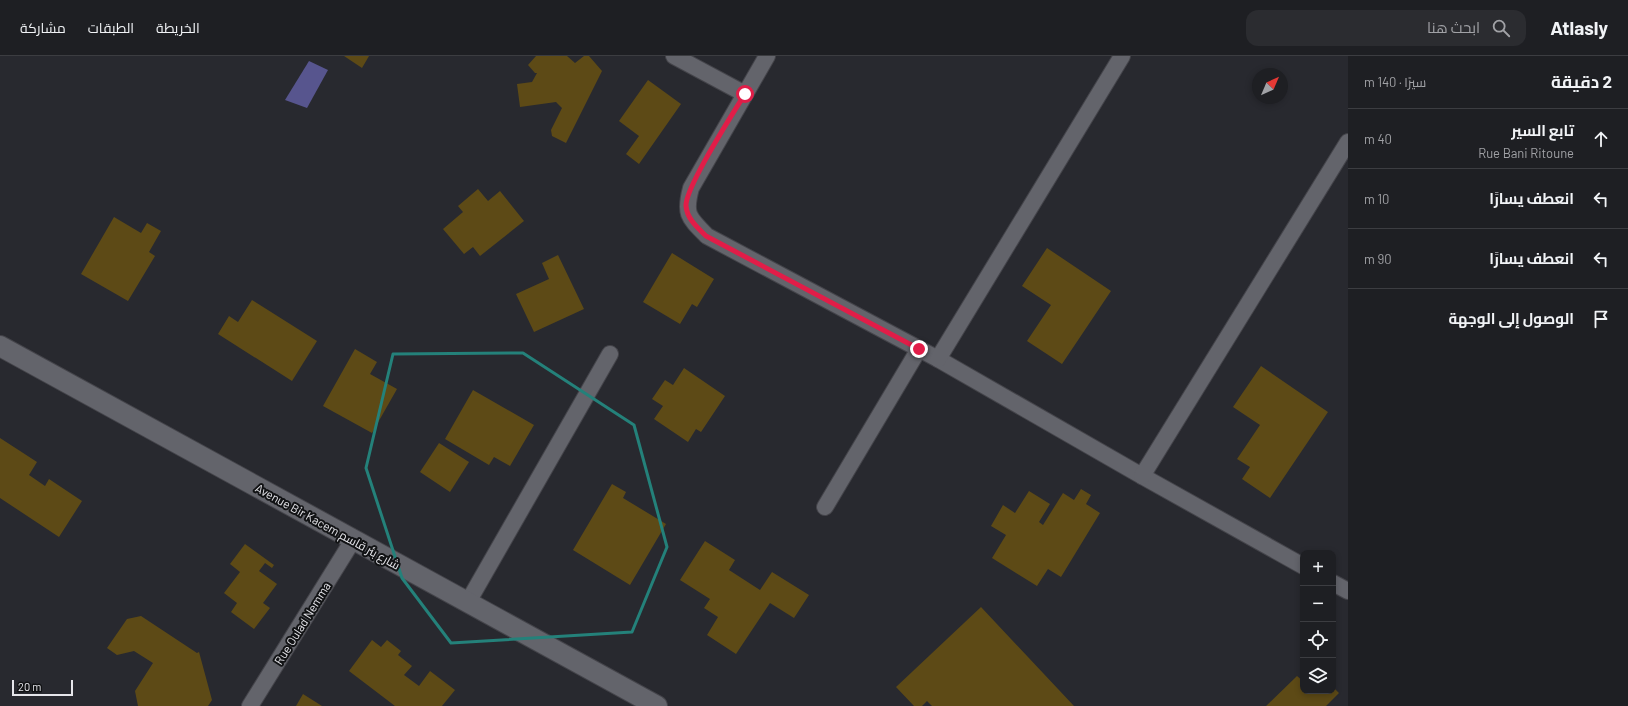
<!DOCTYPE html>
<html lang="ar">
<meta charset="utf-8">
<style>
:root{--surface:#1e1f23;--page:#2b2c30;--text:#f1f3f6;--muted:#a1a2a6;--line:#3c3d41}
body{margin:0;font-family:Barlow,Cairo,sans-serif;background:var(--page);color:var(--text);direction:rtl}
.controls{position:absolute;right:12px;bottom:12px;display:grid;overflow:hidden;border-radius:8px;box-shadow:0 2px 6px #0003}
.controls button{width:36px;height:36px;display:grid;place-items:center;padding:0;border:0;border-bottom:1px solid var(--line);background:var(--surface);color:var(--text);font:20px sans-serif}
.compass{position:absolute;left:1252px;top:12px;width:36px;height:36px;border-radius:50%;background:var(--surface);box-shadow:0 2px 6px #0003;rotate:44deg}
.scale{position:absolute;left:12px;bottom:10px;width:61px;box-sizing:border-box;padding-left:4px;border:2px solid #e6e6eb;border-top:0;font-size:11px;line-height:14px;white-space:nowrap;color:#e6e6eb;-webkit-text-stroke:3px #111214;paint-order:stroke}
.stop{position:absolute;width:12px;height:12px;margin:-9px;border:3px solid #e11d48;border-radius:50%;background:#fff}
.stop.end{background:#e11d48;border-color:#fff;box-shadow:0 1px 4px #0008}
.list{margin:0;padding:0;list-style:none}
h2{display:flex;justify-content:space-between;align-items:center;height:52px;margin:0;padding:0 16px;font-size:17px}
h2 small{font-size:13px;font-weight:400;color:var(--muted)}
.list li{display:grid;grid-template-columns:26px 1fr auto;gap:12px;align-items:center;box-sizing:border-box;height:60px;padding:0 16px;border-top:1px solid var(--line)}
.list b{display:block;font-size:15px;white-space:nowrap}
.list p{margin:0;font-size:13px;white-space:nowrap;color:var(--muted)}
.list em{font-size:13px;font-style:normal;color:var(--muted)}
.icon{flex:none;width:22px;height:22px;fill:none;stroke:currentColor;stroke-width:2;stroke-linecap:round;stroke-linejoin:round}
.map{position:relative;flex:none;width:1348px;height:650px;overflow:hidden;direction:ltr}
header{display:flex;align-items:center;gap:24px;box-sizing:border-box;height:56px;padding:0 20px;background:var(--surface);border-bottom:1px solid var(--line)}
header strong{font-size:19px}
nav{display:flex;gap:22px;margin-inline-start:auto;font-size:14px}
.search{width:280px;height:36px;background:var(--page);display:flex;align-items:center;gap:10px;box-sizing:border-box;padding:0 14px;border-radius:12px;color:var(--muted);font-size:15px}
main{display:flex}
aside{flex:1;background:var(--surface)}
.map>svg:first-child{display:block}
</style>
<header>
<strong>Atlasly</strong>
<div class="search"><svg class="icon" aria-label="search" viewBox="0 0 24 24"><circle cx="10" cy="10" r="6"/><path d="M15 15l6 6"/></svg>ابحث هنا</div>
<nav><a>الخريطة</a><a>الطبقات</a><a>مشاركة</a></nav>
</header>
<main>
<aside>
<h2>2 دقيقة<small>سيرًا · 140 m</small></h2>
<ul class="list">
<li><svg class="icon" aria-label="ahead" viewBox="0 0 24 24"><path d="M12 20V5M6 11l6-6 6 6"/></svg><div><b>تابع السير</b><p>Rue Bani Ritoune</p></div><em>40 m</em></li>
<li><svg class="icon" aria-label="left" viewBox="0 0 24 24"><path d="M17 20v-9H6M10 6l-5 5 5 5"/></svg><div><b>انعطف يسارًا</b></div><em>10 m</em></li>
<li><svg class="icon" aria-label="left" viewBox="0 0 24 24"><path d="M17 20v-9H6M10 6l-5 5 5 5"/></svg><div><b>انعطف يسارًا</b></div><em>90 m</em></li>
<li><svg class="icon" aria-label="arrive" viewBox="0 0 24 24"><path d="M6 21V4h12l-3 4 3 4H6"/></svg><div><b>الوصول إلى الوجهة</b></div></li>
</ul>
</aside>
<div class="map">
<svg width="1348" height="650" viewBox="0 0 1348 650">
<rect width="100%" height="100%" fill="#28292f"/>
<polygon fill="#57558e" points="309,5 328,14 307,52 285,44"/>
<g fill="#5d4a16">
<polygon points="344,0 369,0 362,12"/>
<polygon points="536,0 567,0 575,7 584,0 589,0 602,15 566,87 552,80 551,74 562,52 556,46 520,51 517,28 532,26 537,17 535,17 528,9"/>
<polygon points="648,24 681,48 639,108 626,98 639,80 619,65"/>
<polygon points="478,133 488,145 500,135 524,165 480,200 473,191 464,198 443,173 463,156 458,150"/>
<polygon points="114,161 141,177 147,167 161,175 149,196 155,200 128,245 81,218"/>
<polygon points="1047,192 1111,235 1062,308 1027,285 1051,249 1022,230"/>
<polygon points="672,197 714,223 697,251 692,248 680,268 643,246"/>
<polygon points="558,199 584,253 534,276 516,238 549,223 542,207"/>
<polygon points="252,244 317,285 292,325 218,278 229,260 238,266"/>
<polygon points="355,293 377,306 370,318 397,333 372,377 323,350"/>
<polygon points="1261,310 1328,356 1270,442 1242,423 1250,411 1237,403 1260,369 1233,351"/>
<polygon points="684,312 725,340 701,376 696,373 688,386 654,363 663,350 652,343 665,324 673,329"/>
<polygon points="473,334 534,369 510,410 494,401 489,409 445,383"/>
<polygon points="0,382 37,406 29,419 45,430 49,423 82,445 59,481 0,442"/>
<polygon points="439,387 469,406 450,436 420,416"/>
<polygon points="612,428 626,436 623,442 666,468 630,529 573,494"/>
<polygon points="1081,433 1091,439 1086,448 1100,457 1061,521 1048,513 1037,530 992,502 1006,479 991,470 1003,449 1015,457 1029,435 1050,448 1039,466 1043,469 1063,437 1074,444"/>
<polygon points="705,485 735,504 729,514 760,534 772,516 809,539 794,562 770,547 736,598 707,579 718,561 704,552 710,543 680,524"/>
<polygon points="245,488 274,509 272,512 265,507 259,515 277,528 263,547 270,552 254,573 231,556 237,547 224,537 240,516 230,508"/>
<polygon points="981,551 1074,650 932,650 927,645 922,650 914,650 896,631"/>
<polygon points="141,560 197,597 199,596 212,644 208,650 138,650 135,635 153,607 134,595 117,599 107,592 127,563"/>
<polygon points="372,584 381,591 387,584 401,595 398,599 412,610 404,619 419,630 430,615 455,634 442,650 395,650 349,615"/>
<polygon points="1297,620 1303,625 1303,635 1333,635 1333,631 1339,637 1326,650 1266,650"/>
<polygon points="303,638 322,650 296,650"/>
</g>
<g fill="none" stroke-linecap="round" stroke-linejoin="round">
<defs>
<g id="minor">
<polyline points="674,0 745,38"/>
<path d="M767 0 691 132C684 158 688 161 707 180L938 303 1142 420 1303 510"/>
<polyline points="938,303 1122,0"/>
<polyline points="1142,420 1348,86"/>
<polyline points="825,451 919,293"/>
<polyline points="1333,527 1348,535"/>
<polyline points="468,546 610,298"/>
<polyline points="250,650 353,484"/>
</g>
<polyline id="tertiary" points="0,290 657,650"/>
</defs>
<use href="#minor" stroke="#44444a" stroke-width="18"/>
<use href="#tertiary" stroke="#44444a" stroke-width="22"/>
<use href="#minor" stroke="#63646b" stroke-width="16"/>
<use href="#tertiary" stroke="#63646b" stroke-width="20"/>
</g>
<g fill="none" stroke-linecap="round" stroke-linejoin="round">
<path stroke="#e11d48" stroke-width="5" d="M745 38C733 57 685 132 686 150 687 163 698 172 706 180L919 293"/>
</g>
<path fill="none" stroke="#24817a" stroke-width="3" stroke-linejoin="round" d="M523 297 634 369 667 491 632 576 451 587 402 522 366 412 393 298Z"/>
<g text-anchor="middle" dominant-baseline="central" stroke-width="4" stroke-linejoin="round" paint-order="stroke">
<g font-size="12" fill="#e6e6eb" stroke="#111214">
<text transform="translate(328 470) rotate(29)">Avenue Bir Kacem شارع بئر قاسم</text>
<text transform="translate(302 567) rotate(-58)">Rue Oulad Nemma</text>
</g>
</g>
</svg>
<div class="controls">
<button>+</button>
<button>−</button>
<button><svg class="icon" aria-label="locate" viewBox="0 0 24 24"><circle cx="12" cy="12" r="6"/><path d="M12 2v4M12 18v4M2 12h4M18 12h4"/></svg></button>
<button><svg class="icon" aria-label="layers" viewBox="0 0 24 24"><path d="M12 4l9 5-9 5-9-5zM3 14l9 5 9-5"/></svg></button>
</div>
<svg class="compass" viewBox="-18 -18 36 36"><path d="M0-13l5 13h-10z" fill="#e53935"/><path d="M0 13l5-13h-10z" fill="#a1a2a6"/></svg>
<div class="scale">20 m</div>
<div class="stop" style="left:745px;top:38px"></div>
<div class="stop end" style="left:919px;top:293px"></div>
</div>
</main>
